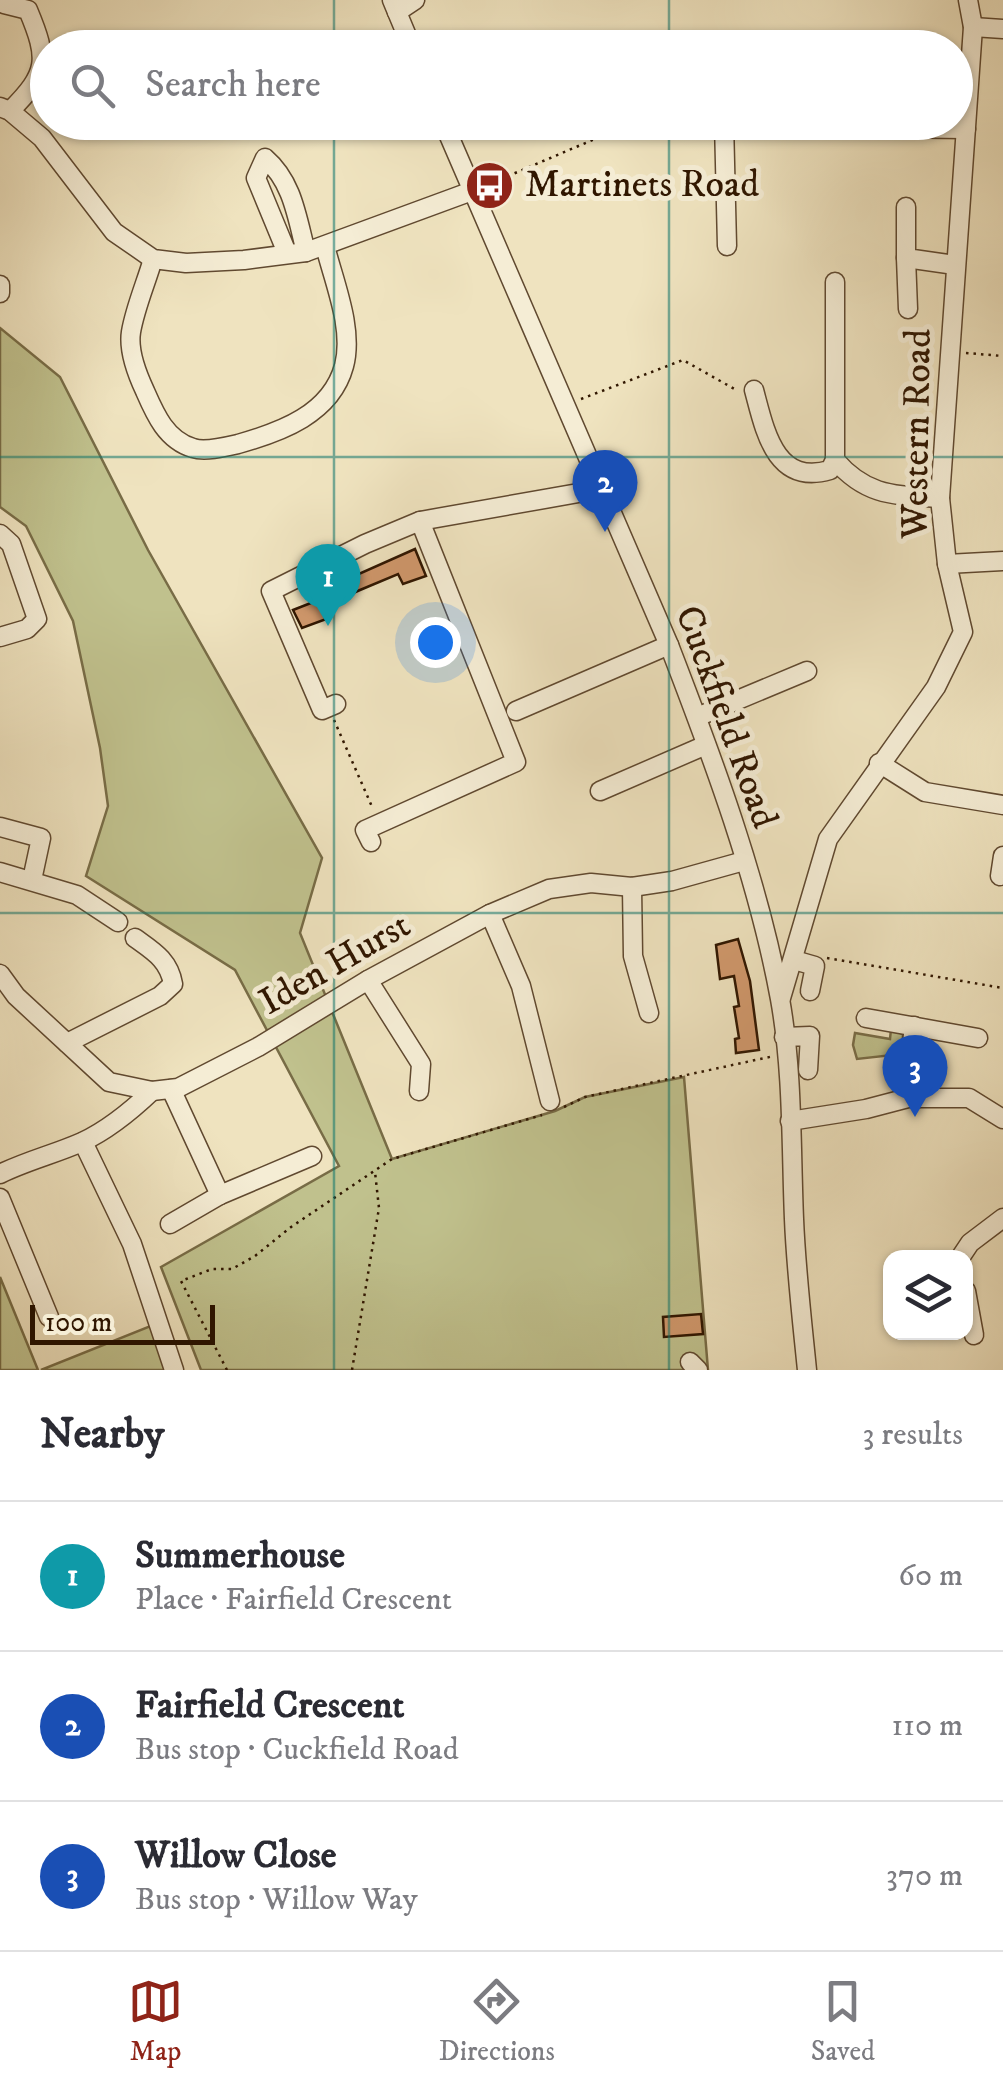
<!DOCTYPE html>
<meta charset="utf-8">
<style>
:root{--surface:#fff;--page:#f7f7f7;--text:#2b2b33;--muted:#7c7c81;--line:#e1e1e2;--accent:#8f2418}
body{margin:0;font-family:"IM FELL DW Pica",serif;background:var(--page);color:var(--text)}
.controls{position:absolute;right:30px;bottom:30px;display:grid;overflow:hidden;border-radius:20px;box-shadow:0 2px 8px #0004}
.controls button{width:90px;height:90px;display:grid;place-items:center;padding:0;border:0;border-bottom:2px solid var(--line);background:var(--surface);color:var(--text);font:50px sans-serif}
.scale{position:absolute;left:30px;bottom:25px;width:185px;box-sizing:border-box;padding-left:10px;border:5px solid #301600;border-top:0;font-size:28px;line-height:35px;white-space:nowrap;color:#301600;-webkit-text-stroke:8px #f5edd5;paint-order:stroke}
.you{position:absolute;left:435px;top:642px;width:35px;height:35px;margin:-25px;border:8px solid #fff;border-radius:50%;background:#1a73e8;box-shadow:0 0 0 15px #1a73e833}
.badge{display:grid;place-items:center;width:65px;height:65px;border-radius:50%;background:var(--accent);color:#fff;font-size:32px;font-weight:700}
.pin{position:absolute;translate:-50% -82px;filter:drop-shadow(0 2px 5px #0008)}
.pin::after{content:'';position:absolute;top:52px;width:35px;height:30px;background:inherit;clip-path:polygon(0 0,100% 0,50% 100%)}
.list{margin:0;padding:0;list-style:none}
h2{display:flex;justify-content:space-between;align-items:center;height:130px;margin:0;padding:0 40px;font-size:42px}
h2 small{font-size:32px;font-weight:400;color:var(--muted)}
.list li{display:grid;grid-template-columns:65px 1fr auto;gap:30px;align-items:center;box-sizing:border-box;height:150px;padding:0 40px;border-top:2px solid var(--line)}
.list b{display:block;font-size:38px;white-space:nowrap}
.list p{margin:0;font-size:32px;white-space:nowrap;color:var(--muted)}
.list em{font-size:32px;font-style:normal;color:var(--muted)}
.icon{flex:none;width:55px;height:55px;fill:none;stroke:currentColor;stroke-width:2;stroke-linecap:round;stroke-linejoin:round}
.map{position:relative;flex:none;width:1003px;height:1370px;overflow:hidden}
.search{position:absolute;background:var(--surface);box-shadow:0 2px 8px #0004;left:30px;right:30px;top:30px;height:110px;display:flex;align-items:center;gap:25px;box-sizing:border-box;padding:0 35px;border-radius:55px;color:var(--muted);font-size:38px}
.sheet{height:580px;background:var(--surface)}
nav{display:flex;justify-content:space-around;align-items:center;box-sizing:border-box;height:140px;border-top:2px solid var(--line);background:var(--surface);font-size:28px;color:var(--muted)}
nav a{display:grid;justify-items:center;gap:5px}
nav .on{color:var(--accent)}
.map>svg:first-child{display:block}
</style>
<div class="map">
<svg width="1003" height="1370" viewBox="0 0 1003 1370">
<rect width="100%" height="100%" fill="#efe3bf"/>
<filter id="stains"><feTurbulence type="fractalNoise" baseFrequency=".002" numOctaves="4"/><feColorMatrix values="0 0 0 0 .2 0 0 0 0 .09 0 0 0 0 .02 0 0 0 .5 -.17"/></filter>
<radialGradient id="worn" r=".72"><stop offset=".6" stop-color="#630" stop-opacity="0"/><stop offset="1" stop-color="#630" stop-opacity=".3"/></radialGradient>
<g fill="#c0c18d" stroke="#786c46" stroke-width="2.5">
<polygon points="0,328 60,377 148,550 322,858 300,933 392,1159 555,1111 585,1097 684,1077 708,1370 201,1370 161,1267 339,1166 235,970 86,876 108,806 100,748 73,621 26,526 0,507"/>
<polygon points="891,1029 903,1034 902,1054 857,1059 853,1045 855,1033 890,1039"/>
<polygon points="0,1277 38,1370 0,1370"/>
<polygon points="153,1325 174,1370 41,1370"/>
</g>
<g fill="#d0986c" stroke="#301600" stroke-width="2.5">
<polygon points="415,549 426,576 403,584 398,574 360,590 324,606 329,618 302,628 293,610 316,601 312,591 321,587 323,590"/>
<polygon points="738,939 750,981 759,1050 736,1053 735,1039 739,1038 734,1007 739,1006 734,976 720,979 716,945"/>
<polygon points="701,1314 703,1334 664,1337 663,1317"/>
</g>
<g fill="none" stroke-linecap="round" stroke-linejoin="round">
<defs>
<g id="minor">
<polyline points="392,0 412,48"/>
<path d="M4 4 28 10C49 60 48 73 10 111"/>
<polyline points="397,12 415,0"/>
<polyline points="973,27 1003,29"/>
<polyline points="0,107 10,111 42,138 114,232 153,259 186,263 244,260 306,252 472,191"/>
<path d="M443 122 669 645C713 759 758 879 780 999 793 1071 791 1147 794 1219 796 1269 802 1320 807 1370"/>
<polyline points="724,122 727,246"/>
<polyline points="724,126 966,129"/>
<polyline points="906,207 906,258 955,265"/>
<path d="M287 253 256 178 265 158C293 182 297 218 306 252"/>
<polyline points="906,258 908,309"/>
<path d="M153 259C146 283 135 308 131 332 128 351 137 374 145 391 155 414 166 440 193 448 205 452 225 447 238 444 281 432 331 414 344 366 354 329 334 282 325 246"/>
<path d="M835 282V460C867 497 895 495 940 498"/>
<polyline points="0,285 0,293"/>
<path d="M754 390C765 431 775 486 830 470L835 460"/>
<polyline points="0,534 11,544 37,619 27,629 0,637"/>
<polyline points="947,564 1003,561"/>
<polyline points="336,704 322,710 271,591 365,544 420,521 601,489"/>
<polyline points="516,711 669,645"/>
<polyline points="697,717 807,671"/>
<polyline points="879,763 925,792 1003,805"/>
<polyline points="600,791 706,745"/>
<polyline points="0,827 41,838 32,880"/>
<polyline points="371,842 365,830 516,762 420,521"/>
<polyline points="0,872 77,895 118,922"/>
<polyline points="1000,876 1003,856"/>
<polyline points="632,887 633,956 649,1013"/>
<polyline points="490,914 521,986 550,1101"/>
<polyline points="794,960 815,966 810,991"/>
<polyline points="0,974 16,996 109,1082 152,1091 178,1088 258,1047 368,980 490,914 549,889 591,883 632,887 672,881 744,861"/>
<polyline points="368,980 421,1064 419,1091"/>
<polyline points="781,998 828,839 936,687 963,632 947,564 940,498 973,27 968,0"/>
<polyline points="866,1018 978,1038"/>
<polyline points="914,1026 910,1061 918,1098"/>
<polyline points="784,1037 810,1036 808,1070"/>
<path d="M67 1043 160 996 173 984C169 960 153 951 135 938"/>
<polyline points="171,1089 220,1195"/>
<polyline points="790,1121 866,1109 908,1098 969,1098 1003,1119"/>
<polyline points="83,1142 132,1244 174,1370"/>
<path d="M0 1174C26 1161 55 1154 82 1142 108 1130 131 1111 152 1091"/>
<polyline points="0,1198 49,1317"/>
<polyline points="170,1224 220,1195 312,1156"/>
<polyline points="960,1258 970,1243 1003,1218"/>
<polyline points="966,1291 974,1335"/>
<polyline points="690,1362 698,1370"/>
</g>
</defs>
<use href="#minor" stroke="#604930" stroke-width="21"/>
<g stroke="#301600" stroke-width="2.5" stroke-dasharray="2.5 5" stroke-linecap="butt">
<polyline points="699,122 708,124"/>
<polyline points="487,185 623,127 643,122"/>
<polyline points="966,353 1003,356"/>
<polyline points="581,399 683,360 738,391"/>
<polyline points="334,720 373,809"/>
<polyline points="827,958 1003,988"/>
<polyline points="564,1107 585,1097 774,1056"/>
<polyline points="227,1370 181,1281 212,1269 232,1269 255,1256 291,1227 392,1159 542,1115"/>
<polyline points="352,1370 379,1208 375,1172"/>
</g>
<use href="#minor" stroke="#f5edd5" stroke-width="18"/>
</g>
<path fill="none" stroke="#0f766e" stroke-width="2.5" stroke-opacity="0.55" d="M334 0V48M669 0V48M334 122V1370M669 122V1370M0 457H1003M0 913H1003"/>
<defs>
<symbol id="bus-disc" viewBox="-11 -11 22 22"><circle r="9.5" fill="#8f2418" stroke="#f5edd5"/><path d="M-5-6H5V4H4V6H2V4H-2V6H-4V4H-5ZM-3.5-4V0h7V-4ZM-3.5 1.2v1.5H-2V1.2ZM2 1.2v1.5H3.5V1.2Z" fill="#fff"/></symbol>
</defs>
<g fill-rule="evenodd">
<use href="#bus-disc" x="462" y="158" width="55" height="55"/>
</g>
<g text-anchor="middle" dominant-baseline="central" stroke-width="10" stroke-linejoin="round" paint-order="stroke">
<g font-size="38" fill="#301600" stroke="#f5edd5" text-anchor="start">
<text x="525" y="185">Martinets Road</text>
</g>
<g font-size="38" fill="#301600" stroke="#f5edd5">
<text transform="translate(917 434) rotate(-89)">Western Road</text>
<text transform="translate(726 717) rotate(70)">Cuckfield Road</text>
<text transform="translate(335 964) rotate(-30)">Iden Hurst</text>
</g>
</g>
<rect width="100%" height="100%" filter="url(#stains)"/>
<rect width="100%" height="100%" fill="url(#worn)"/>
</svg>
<div class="controls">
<button><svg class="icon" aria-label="layers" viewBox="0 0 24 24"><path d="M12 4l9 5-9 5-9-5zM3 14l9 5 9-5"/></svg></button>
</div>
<div class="scale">100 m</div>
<div class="you"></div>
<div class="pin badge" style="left:328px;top:626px;background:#0f9aa8">1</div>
<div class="pin badge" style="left:605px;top:532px;background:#1a4fb4">2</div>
<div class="pin badge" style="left:915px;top:1117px;background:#1a4fb4">3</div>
<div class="search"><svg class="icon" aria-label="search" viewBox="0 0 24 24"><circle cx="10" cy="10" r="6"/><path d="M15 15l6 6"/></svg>Search here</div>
</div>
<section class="sheet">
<h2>Nearby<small>3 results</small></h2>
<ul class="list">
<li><span class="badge" style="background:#0f9aa8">1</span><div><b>Summerhouse</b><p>Place · Fairfield Crescent</p></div><em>60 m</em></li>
<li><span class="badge" style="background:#1a4fb4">2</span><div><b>Fairfield Crescent</b><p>Bus stop · Cuckfield Road</p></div><em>110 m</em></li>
<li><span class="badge" style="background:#1a4fb4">3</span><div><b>Willow Close</b><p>Bus stop · Willow Way</p></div><em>370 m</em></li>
</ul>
</section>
<nav>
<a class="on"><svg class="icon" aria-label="map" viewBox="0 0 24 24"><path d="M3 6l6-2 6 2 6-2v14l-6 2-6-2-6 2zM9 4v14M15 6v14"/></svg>Map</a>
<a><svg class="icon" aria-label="directions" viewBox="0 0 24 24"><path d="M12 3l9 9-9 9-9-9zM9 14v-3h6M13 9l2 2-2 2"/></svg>Directions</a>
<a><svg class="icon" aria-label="saved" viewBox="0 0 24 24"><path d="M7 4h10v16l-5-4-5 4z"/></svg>Saved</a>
</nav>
